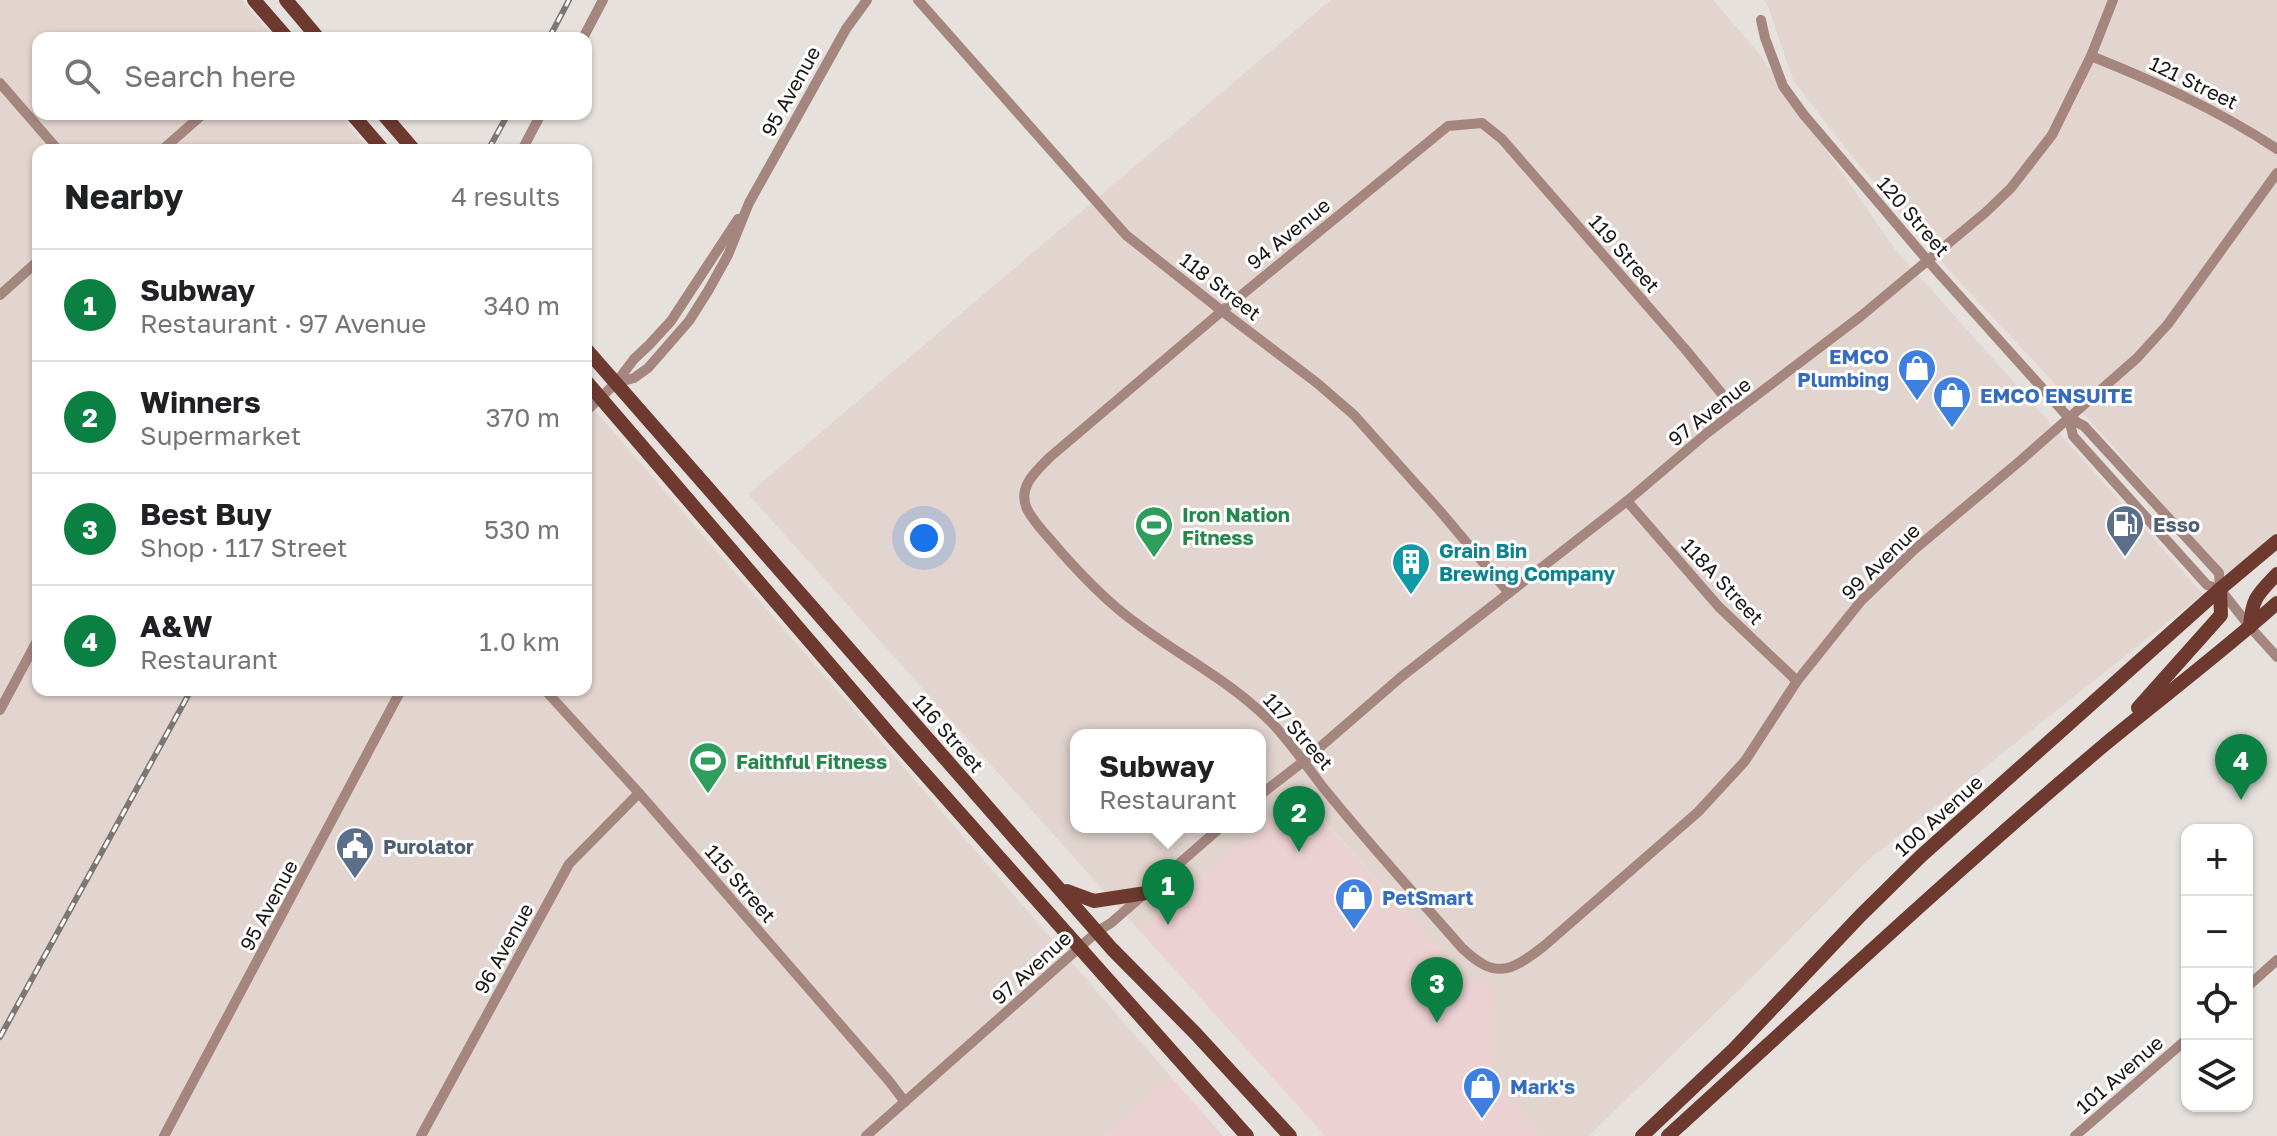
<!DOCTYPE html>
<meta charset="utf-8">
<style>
:root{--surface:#fff;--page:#f2f2f2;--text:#202124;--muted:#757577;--line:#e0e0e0;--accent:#0b8043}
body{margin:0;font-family:"Golos Text",sans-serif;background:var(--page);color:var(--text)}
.controls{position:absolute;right:24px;bottom:24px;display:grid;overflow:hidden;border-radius:16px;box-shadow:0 2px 6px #0004}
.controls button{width:72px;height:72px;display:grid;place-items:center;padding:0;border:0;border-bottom:2px solid var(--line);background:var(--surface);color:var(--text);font:40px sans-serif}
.you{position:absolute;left:924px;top:538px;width:28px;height:28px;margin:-20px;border:6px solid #fff;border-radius:50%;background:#1a73e8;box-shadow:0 0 0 12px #1a73e833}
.badge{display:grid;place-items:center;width:52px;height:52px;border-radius:50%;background:var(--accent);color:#fff;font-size:26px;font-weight:700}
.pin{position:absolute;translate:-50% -66px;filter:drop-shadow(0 2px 4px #0008)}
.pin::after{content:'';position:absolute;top:42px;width:28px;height:24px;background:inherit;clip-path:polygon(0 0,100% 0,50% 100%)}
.popup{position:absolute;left:1070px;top:729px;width:196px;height:104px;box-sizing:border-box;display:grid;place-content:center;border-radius:16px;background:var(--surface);filter:drop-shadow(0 2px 6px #0005);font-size:26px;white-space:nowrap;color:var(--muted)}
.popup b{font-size:30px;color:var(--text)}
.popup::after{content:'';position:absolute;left:50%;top:100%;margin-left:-16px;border:16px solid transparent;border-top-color:var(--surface)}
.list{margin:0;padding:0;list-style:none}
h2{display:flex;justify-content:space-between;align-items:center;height:104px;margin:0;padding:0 32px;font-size:34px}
h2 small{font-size:26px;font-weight:400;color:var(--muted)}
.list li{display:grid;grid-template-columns:52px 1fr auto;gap:24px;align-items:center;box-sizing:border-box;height:112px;padding:0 32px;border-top:2px solid var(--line)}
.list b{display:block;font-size:30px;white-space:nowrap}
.list p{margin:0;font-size:26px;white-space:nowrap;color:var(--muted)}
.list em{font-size:26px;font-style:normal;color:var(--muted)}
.icon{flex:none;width:44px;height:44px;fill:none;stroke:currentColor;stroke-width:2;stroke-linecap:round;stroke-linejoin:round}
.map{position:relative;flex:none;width:2277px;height:1136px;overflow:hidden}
.search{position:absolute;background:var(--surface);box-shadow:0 2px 6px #0004;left:32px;top:32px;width:560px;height:88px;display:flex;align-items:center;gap:20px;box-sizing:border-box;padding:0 28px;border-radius:16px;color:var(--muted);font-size:30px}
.panel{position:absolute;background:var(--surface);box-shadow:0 2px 6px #0004;left:32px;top:144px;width:560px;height:552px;border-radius:16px}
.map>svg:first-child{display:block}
</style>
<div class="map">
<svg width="2277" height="1136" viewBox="0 0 2277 1136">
<rect width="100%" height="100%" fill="#e7e1de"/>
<g fill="#ecd1d2">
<polygon points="1300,794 1465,979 1496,988 1492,1078 1542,1136 1325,1136 1139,930"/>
<polygon points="1171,1077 1223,1136 1104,1136"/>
</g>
<g fill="#e2d4ce" fill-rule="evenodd">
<polygon points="0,0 242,0 274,38 38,38 38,114 339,114 370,150 38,150 38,690 586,690 586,400 1171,1077 1104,1136 0,1136"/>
<path d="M1331 0H1713L1758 52 1895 249 2203 594 1867 861 1746 983 1589 1136H1542L1492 1078 1495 988 1465 979 1301 794 1139 930 748 494ZM1076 735H1260V827H1076Z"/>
<polygon points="1764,0 2277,0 2277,532 2226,577 2103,435 1956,278 1850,154 1793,80 1768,6"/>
</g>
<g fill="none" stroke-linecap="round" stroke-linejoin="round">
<g stroke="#a5867f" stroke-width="10">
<polyline points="918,0 1126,235 1222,311 1317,383 1354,415 1440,511 1509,593"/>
<polyline points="1761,20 1765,38 1783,86 1804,115 1928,261 2069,418 2084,426 2219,573 2220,589 2250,627 2277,657"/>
<polyline points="583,38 603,0"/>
<path d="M2091 56C2156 82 2218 110 2277 149"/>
<polyline points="0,83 58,150"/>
<polyline points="162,150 203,114"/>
<polyline points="522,150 541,114"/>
<polyline points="0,295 38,261"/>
<polyline points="616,383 634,378 648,368 689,321 708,291 728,255 749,203 846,29 867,0"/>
<polyline points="586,411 616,383 634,359 649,345 671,321 738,219"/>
<path d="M1736 411 1685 349 1502 139 1482 123 1448 126 1222 311 1050 457C1036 471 1017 487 1027 509 1035 525 1050 538 1061 552 1084 578 1108 603 1136 623 1180 656 1230 681 1269 720 1289 740 1305 764 1322 786 1367 842 1415 894 1462 948 1495 979 1509 973 1544 946L1698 812 1745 761 1797 681 1861 601 1915 549 2020 461 2137 358 2168 324 2277 173"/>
<polyline points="2069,418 2073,436 2207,585 2220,589"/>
<polyline points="1627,501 1719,607 1797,681"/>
<polyline points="545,690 639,793 889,1081 905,1102"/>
<polyline points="0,710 38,639"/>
<polyline points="1260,795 1304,761 1401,677 1627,501 1707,433 1861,316 1986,212 2011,188 2052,135 2091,56 2113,0"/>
<polyline points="2247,987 2277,960"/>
<polyline points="164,1136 401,690"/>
<polyline points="421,1136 569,864 639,793"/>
<polyline points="866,1136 1098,931 1111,923 1221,827"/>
<polyline points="2075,1136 2187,1039"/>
</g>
<g stroke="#6e3a2f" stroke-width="14">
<polyline points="254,0 287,38"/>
<polyline points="286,0 318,38"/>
<polyline points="352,114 383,150"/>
<polyline points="383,114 414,150"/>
<polyline points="586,349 1112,949 1196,1034 1290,1136"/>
<polyline points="586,381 892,737 1247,1136"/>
<path d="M2250 627C2252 598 2257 595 2277 574"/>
<polyline points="2138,708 2221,615 2220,589"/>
<polyline points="1067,891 1094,901 1146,893"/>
<polyline points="1642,1136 1734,1049 1860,916 1921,856 2220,589 2277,541"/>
<path d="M1668 1136C1812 1005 1954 872 2103 746 2161 698 2221 653 2277 603"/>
</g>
<defs>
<g id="rail">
<polyline points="549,38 569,0"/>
<polyline points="488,150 508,114"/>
<polyline points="0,1037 191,690"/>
</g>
</defs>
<use href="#rail" stroke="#7b7775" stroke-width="6"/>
<use href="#rail" stroke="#fff" stroke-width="3" stroke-dasharray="9" stroke-linecap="butt"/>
</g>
<defs>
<symbol id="shop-pin" viewBox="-11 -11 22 30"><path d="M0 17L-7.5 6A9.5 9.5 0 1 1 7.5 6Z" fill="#3f7fe0" stroke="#fff"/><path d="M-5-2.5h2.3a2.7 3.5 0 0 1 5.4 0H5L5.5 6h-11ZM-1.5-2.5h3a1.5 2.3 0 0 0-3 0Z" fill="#fff"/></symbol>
<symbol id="fuel-pin" viewBox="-11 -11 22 30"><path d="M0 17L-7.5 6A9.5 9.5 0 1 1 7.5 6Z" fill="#5c6f8a" stroke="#fff"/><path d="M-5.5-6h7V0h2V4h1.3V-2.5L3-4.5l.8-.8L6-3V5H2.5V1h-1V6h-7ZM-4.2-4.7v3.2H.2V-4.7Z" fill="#fff"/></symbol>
<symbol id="stadium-pin" viewBox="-11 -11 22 30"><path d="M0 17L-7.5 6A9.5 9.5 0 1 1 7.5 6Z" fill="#2e9e5b" stroke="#fff"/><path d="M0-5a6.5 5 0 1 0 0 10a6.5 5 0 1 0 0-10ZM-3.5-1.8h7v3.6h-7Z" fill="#fff"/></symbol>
<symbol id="building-pin" viewBox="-11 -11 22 30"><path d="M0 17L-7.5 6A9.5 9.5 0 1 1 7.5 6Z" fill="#0f9aa8" stroke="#fff"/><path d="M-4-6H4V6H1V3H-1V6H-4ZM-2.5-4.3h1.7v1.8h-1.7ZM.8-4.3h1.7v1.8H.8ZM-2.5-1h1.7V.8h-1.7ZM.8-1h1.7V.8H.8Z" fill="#fff"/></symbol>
<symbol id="civic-pin" viewBox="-11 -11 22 30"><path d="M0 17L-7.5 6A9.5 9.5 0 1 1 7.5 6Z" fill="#5c6f8a" stroke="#fff"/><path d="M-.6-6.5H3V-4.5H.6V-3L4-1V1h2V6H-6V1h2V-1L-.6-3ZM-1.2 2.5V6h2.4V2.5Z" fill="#fff"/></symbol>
</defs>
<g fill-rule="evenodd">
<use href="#shop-pin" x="1895" y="346" width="44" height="60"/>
<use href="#shop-pin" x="1930" y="373" width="44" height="60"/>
<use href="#fuel-pin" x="2103" y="502" width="44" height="60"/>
<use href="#stadium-pin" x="1132" y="503" width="44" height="60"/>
<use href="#building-pin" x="1389" y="540" width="44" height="60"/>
<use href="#stadium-pin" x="686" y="739" width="44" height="60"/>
<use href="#civic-pin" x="333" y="824" width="44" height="60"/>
<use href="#shop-pin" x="1332" y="875" width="44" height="60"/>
<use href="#shop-pin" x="1460" y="1064" width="44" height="60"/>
</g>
<g text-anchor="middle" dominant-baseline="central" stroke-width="6" stroke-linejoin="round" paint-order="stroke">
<g font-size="20" fill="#1a1817" stroke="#fff">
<text transform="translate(2194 82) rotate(26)">121 Street</text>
<text transform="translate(790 91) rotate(-61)">95 Avenue</text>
<text transform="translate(1914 216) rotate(49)">120 Street</text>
<text transform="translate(1288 233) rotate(-39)">94 Avenue</text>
<text transform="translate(1625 253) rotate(49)">119 Street</text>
<text transform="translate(1221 286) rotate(38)">118 Street</text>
<text transform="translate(1709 411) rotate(-38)">97 Avenue</text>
<text transform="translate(1880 561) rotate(-44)">99 Avenue</text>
<text transform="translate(1723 581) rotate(47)">118A Street</text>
<text transform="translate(1299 731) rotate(49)">117 Street</text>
<text transform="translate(949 733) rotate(49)">116 Street</text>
<text transform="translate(1938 815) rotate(-42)">100 Avenue</text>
<text transform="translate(741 883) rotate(49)">115 Street</text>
<text transform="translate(268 905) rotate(-62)">95 Avenue</text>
<text transform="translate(503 948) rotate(-61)">96 Avenue</text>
<text transform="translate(1031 967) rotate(-42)">97 Avenue</text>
<text transform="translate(2119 1074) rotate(-41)">101 Avenue</text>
</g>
<g font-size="20" font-weight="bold" fill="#366cbe" stroke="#fff" text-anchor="start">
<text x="1889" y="356" text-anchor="end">EMCO<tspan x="1889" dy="23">Plumbing</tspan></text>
<text x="1980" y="395">EMCO ENSUITE</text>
<text x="1382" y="897">PetSmart</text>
<text x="1510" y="1086">Mark's</text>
</g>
<g font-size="20" font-weight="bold" fill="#27864d" stroke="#fff" text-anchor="start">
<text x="1182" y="514">Iron Nation<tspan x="1182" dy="23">Fitness</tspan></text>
<text x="736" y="761">Faithful Fitness</text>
</g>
<g font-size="20" font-weight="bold" fill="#4e5e75" stroke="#fff" text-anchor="start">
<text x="2153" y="524">Esso</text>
<text x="383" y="846">Purolator</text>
</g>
<g font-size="20" font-weight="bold" fill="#0d838f" stroke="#fff" text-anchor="start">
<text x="1439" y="550">Grain Bin<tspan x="1439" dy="23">Brewing Company</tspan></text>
</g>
</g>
</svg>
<div class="controls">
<button>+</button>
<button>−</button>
<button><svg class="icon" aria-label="locate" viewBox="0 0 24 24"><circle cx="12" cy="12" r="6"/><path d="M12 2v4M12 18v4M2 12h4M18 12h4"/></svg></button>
<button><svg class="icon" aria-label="layers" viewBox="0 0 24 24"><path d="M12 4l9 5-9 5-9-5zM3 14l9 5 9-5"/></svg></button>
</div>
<div class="you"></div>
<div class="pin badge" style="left:1168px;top:925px">1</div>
<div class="popup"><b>Subway</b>Restaurant</div>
<div class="pin badge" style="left:1299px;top:852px">2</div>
<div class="pin badge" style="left:1437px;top:1023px">3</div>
<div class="pin badge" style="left:2241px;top:800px">4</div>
<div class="search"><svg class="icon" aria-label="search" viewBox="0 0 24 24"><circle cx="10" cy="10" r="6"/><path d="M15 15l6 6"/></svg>Search here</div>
<section class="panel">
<h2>Nearby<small>4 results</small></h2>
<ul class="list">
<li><span class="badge">1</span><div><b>Subway</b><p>Restaurant · 97 Avenue</p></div><em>340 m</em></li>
<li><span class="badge">2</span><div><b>Winners</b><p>Supermarket</p></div><em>370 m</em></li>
<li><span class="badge">3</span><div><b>Best Buy</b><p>Shop · 117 Street</p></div><em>530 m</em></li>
<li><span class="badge">4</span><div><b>A&amp;W</b><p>Restaurant</p></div><em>1.0 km</em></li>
</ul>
</section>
</div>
